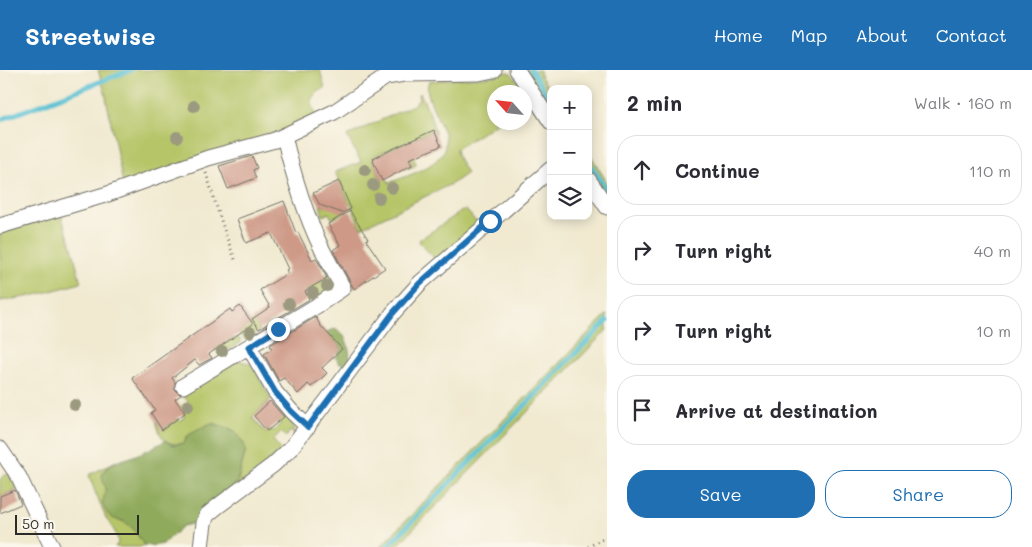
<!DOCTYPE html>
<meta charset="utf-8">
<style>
:root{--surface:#fff;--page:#f7f7f7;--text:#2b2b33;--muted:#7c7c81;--line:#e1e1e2;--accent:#1f6fb2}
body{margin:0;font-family:Mali,sans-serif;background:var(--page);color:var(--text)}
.controls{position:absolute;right:15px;top:15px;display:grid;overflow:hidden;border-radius:10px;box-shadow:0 2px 12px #0003}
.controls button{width:45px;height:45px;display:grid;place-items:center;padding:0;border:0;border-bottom:1px solid var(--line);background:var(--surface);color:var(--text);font:25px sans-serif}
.compass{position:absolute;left:487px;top:15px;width:45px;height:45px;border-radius:50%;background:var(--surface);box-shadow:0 2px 12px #0003;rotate:297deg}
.scale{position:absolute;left:15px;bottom:12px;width:124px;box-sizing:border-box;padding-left:5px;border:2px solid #2b2b2b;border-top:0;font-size:14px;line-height:18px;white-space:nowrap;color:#2b2b2b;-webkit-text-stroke:4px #fbf7ec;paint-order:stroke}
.stop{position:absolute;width:15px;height:15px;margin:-11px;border:4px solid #1f6fb2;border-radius:50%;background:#fff}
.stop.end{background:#1f6fb2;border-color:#fff;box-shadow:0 1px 5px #0008}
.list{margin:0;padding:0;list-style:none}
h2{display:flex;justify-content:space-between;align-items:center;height:65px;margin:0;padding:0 20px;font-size:21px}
h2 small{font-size:16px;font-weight:400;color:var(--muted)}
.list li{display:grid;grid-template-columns:32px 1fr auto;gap:15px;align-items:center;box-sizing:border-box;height:70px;margin:0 10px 10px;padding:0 10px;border:1px solid var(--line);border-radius:20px}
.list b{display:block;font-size:19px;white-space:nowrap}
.list em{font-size:16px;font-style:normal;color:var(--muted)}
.actions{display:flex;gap:10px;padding:15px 20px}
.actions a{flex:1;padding:11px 0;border:1px solid var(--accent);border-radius:20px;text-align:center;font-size:18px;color:var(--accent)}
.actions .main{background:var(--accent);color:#fff}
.icon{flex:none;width:28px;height:28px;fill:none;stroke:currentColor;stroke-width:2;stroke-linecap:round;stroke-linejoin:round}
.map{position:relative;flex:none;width:607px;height:477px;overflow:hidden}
header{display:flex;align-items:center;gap:30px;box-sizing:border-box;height:70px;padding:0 25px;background:var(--accent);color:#fff}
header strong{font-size:24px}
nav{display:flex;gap:28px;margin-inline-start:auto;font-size:18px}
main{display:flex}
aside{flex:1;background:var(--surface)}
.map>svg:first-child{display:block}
</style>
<header>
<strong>Streetwise</strong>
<nav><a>Home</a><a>Map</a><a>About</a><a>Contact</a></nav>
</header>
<main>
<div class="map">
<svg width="607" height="477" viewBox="0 0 607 477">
<rect width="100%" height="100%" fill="#fbf7ec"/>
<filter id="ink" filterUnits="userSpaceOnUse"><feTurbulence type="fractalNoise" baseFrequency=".02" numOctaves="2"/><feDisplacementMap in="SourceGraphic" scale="10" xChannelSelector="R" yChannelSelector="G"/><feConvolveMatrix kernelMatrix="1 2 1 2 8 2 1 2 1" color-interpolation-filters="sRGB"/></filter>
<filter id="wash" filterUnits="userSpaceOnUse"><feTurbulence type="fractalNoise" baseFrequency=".0096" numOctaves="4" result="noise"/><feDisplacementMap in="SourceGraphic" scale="20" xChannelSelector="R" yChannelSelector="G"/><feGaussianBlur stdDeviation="1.12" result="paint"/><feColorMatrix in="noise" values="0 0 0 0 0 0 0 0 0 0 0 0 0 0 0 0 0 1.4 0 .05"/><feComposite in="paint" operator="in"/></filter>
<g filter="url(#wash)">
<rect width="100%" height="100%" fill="#f1ead1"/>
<g fill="#b6c568" stroke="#70784a">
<path d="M98 0H320L325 18C308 27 310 30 317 47L310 51 123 114 105 22Z"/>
<polygon points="523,0 540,0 540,5 551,22 551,45"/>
<path d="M507 2 511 3 532 30 525 35 524 22H494V52L497 53 456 79 458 88 467 103 453 113 361 158 350 133 345 136 348 141 332 149 329 143 323 146 320 135 325 137 330 134 338 135 348 130 335 102 361 92 347 66 413 35 418 31 420 23 430 44 436 65 434 60 415 68 419 78 412 84 416 93 415 96 407 99 412 95 402 74 373 87V91L381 110 387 108 389 113C410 104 454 94 444 63 440 52 434 42 430 30 428 24 426 17 429 11L495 6Z"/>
<polygon points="588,81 607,112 607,132 588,103"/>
<polygon points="466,140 479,155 437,191 420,173 419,170 462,141"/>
<polygon points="61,145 72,177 81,213 32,226 0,231 0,163"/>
<polygon points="328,204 334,210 331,221 311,232 306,220 321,212 320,208"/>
<polygon points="607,244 607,260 396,477 380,477"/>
<polygon points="254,251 260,260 246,270 244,269 239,263"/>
<polygon points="212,267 219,277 232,269 239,268 241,272 220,286 212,275"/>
<path d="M238 290 251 294 271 329 252 347 266 363 271 359 273 361 280 354 278 351 286 345 293 355 294 364 290 361 286 367 281 362 273 370 282 381 231 422 238 410 246 380 240 367 230 358H224L216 354H209L186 367 184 373C166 377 159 367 156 350L163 360 178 349 180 351 185 347 183 345 185 343 180 337 188 332 184 326 220 300Z"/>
<path d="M116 391 105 399 107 423 105 427 121 451 128 453 136 462 144 475 140 477H115L118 473C118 463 111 457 106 448 100 434 94 420 89 405Z"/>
<polygon points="7,404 11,404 17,419 0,426 0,409 4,405"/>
</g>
<g fill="#90aa5c" stroke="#5e6a44">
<path d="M335 259C347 263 350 280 350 291L343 294 339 293 336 287 342 279 326 262Z"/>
<path d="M209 354H216L235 361 244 374 246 380 236 415 199 452 183 456 163 474 151 476 144 475C139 468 136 461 129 455 116 444 112 457 102 433 109 414 104 421 102 404 110 390 123 391 136 385 146 381 156 376 165 371L174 375 184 373C188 361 199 359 209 354Z"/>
</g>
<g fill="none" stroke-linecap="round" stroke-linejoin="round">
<g stroke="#57c0d3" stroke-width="5">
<polyline points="531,0 551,32"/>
<polyline points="0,50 131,0"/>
<polyline points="588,91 607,120"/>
<polyline points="387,477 607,251"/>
</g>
</g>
<g id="blocks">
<g fill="#ce9a87">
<polygon points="434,60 441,76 409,89 412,95 382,111 373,91 374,90 373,88"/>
<polygon points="252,86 257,98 253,100 256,108 228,119 219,96"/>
<polygon points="339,111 351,139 342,143 320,135 313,123"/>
<polygon points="284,131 296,163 298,162 312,190 316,188 327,208 305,221 309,229 308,230 259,259 252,249 270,237 260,220 288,203 286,200 288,199 271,163 246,173 237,149"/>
<polygon points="350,141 368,169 366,170 385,198 354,219 333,180 340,175 328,154"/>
<polygon points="240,236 253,254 209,284 212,288 199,295 195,290 172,308 175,312 175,320 181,325 175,329 185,343 162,360 151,343 155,340 132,308 230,239 232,242"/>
<polygon points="316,247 320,255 342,279 322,298 327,303 322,308 311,317 308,314 298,324 284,308 279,311 264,284 272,279 270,275"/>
<polygon points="270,331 284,347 267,361 254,346"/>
<polygon points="15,420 21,434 0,443 0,426"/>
</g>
</g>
</g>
<g filter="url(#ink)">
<use href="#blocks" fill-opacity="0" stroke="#706e65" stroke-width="1"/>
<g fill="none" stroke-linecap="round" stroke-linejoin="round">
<defs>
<g id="minor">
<polyline points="517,0 551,52"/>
<polyline points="588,109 607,137"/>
<polyline points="0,156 108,124 208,88 275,70 334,42 386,7 404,4 479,3 494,0"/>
<polyline points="249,277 275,322 291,341 308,357"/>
<path d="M183 316 318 235 343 218C336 205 328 191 321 177 304 142 293 104 284 66"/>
<polyline points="0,379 19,407 52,477"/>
<polyline points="201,477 204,453 207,445 218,436 273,395 291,378 393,243 420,213 551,99"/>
</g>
</defs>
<use href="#minor" stroke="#706e65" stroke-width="17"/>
<g stroke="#706e65" stroke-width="3" stroke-dasharray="1 4" stroke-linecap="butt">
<polyline points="206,103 225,163 236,192"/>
<polyline points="588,477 600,470 607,468"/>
</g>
<use href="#minor" stroke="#fff" stroke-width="15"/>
</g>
<g fill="#9b9a80">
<circle cx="194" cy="36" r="6"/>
<circle cx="177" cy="67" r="6"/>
<circle cx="365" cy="100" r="6"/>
<circle cx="373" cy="115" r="6"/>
<circle cx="392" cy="118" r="6"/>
<circle cx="379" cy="128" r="6"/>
<circle cx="327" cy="216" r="6"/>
<circle cx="313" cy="223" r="6"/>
<circle cx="289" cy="234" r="6"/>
<circle cx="250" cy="262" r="6"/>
<circle cx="222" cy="281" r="6"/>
<circle cx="75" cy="335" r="6"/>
<circle cx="188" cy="336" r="6"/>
</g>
</g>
<g fill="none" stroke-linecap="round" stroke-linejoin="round" filter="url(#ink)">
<polyline stroke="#1f6fb2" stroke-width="6" points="278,259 249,277 275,322 291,341 308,357 393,243 420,213 490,151"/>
</g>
</svg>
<div class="controls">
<button>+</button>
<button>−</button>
<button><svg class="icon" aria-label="layers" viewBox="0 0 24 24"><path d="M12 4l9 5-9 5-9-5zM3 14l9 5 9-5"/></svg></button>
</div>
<svg class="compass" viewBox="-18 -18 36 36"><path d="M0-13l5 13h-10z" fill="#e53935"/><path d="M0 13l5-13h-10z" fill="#7c7c81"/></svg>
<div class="scale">50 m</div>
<div class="stop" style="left:490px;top:151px"></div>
<div class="stop end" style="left:278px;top:259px"></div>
</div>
<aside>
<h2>2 min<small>Walk · 160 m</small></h2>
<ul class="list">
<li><svg class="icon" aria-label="ahead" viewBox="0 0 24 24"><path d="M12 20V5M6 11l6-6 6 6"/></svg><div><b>Continue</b></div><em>110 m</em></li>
<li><svg class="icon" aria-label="right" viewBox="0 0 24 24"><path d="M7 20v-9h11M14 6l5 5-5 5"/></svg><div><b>Turn right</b></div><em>40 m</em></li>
<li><svg class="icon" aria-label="right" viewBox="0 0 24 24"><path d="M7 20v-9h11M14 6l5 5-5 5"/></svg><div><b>Turn right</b></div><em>10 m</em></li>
<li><svg class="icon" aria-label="arrive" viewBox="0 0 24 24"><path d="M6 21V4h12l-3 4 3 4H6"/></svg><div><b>Arrive at destination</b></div></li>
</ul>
<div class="actions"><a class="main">Save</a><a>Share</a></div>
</aside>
</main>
